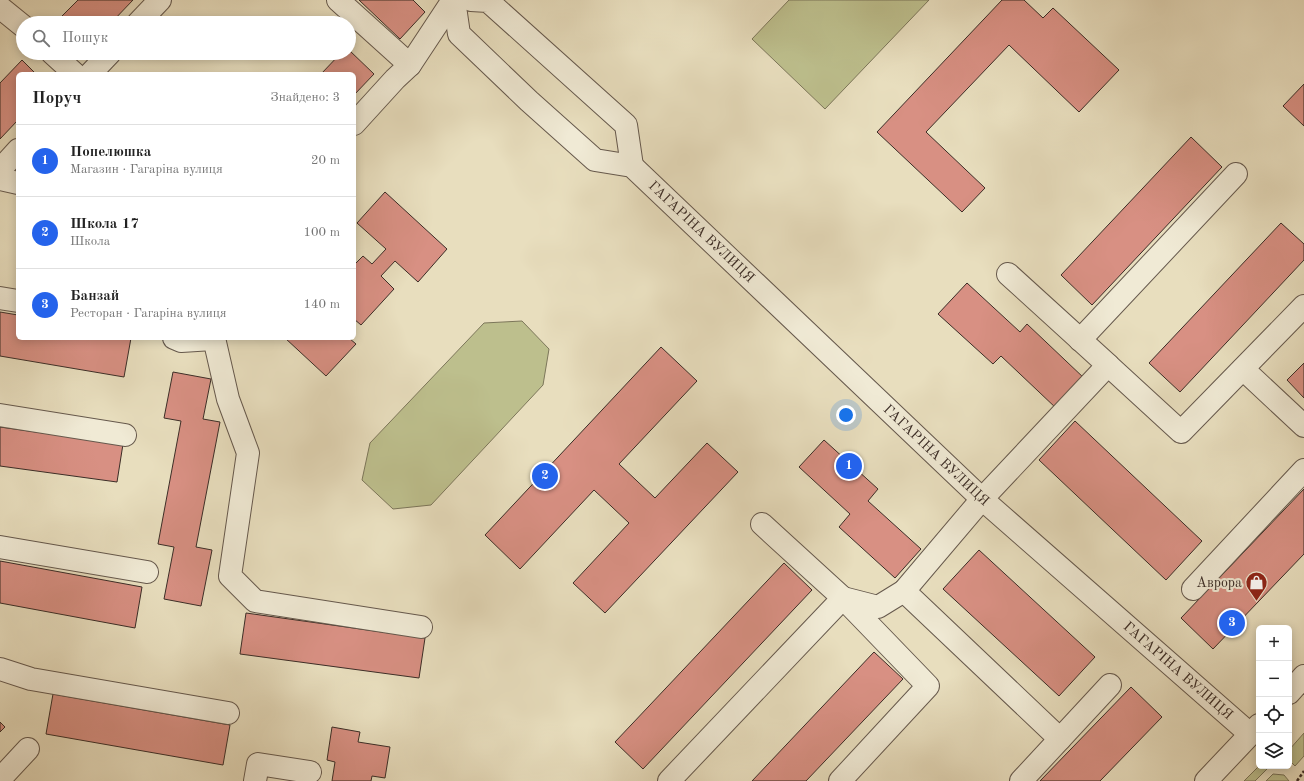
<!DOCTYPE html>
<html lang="uk">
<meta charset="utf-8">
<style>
:root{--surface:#fff;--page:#f2f2f2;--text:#222;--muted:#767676;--line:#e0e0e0;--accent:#2563eb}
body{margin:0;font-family:"Old Standard TT",serif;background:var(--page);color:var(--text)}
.controls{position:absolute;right:12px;bottom:12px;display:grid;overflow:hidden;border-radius:6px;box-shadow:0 2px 10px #0003}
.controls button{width:36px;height:36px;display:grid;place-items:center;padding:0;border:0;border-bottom:1px solid var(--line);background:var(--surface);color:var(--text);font:20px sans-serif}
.you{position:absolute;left:846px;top:415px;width:14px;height:14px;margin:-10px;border:3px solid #fff;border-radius:50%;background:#1a73e8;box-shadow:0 0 0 6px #1a73e833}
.badge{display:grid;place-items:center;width:26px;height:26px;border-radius:50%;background:var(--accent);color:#fff;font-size:13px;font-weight:700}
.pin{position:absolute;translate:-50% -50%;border:2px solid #fff;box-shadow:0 1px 4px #0006}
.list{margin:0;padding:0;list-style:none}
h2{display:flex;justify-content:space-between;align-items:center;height:52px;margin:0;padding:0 16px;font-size:17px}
h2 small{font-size:13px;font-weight:400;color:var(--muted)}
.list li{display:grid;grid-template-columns:26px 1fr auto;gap:12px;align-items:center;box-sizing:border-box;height:72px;padding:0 16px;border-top:1px solid var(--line)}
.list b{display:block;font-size:15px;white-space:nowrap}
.list p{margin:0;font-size:13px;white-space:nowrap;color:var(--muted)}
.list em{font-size:13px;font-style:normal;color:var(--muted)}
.icon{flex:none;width:22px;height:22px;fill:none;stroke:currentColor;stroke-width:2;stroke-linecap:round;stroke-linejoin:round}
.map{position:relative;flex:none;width:1304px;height:781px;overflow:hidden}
.search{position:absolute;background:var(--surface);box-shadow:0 2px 10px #0003;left:16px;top:16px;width:340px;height:44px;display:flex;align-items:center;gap:10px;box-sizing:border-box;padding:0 14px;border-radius:22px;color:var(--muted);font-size:15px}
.panel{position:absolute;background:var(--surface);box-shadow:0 2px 10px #0003;left:16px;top:72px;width:340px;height:268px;border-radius:6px}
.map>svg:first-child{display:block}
</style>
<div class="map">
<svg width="1304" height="781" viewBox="0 0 1304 781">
<rect width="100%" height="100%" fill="#e8debe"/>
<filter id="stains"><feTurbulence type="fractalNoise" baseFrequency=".005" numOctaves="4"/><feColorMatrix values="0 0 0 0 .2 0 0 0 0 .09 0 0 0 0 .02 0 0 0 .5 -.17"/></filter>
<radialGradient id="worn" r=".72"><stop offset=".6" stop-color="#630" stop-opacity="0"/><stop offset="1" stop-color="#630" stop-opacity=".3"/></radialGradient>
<g fill="#bdbf8d" stroke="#7c765a">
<polygon points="789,0 929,0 825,109 752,39"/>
<polygon points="522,321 549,349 543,385 431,505 393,509 362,480 370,443 484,323"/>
<polygon points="1304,733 1304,756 1295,766 1289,760 1289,750"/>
<polygon points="1259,766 1268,766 1267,769 1255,781 1244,781"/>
<polygon points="1273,774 1284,775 1289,781 1266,781"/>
</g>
<g fill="#d89083" stroke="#3b2d27">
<polygon points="78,0 133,0 111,23 69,23 62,16"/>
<polygon points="359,0 413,0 425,12 400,39"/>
<polygon points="1002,0 1024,0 1043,18 1053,8 1119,70 1079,112 1009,45 926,132 985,188 962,212 877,132"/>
<polygon points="349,50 374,74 354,95 354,74 321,74 341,53 349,53"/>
<polygon points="22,60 36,74 18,74 18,120 0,139 0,83"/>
<polygon points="1304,84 1304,126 1283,106"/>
<polygon points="1191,137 1222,167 1092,305 1061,275"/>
<polygon points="385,192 447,249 418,282 395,261 381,276 394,289 361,325 354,319 354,265 363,256 372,264 386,249 357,223"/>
<polygon points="1281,223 1304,244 1304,260 1180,392 1149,363"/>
<polygon points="967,283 1020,332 1027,324 1085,379 1057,409 1001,356 993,364 938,314"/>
<polygon points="0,312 18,315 18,338 131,338 124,377 0,356"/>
<polygon points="285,338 349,338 356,344 326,376"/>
<polygon points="661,347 697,381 619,464 655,498 707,443 738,472 605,613 573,583 629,523 594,490 520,569 485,535"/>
<polygon points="1304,363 1304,398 1287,380"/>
<polygon points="173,372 211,379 203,419 220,422 196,547 212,550 201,606 164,599 174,547 158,544 181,421 164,418"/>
<polygon points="1075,421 1202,541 1166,580 1039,460"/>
<polygon points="0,427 123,444 117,482 0,466"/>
<polygon points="824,440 878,489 868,501 921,549 895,578 839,527 850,514 799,467"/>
<polygon points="1304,489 1304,554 1213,649 1181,618"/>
<polygon points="979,550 1095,657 1059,696 943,589"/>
<polygon points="0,561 142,587 135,628 0,603"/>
<polygon points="784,563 812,590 643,769 615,742"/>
<polygon points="246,613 425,638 419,678 240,654"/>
<polygon points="874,652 903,679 806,781 752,781"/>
<polygon points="1131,687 1162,717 1100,781 1040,781"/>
<polygon points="53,694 230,725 223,765 46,734"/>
<polygon points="0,722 5,727 0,732"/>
<polygon points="332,727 360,732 358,742 390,747 385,778 372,776 371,781 332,781 335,762 327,760"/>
</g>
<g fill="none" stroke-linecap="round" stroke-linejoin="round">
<defs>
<g id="minor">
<polyline points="338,0 410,65"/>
<path id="s1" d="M454 0 459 34 529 101 595 160 632 166 982 499 1250 734"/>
<polyline points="471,0 488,1 626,125 632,166"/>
<polyline points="2,9 23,26"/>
<polyline points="138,23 160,0"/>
<polyline points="52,53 75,74"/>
<polyline points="90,74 110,53"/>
<polyline points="354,124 395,79 410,65 453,0"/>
<polyline points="0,170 18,150"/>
<polyline points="0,179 18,183"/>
<polyline points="1008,274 1108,365 982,499 904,591 1060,739"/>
<polyline points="0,298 18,301"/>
<polyline points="174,338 181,341 213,339"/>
<polyline points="214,338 228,399 248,453 230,576 255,601 421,627"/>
<polyline points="1080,340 1236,174"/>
<polyline points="1108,365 1181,432 1304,306"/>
<polyline points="1243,369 1304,426"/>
<polyline points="0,415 125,435"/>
<polyline points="762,524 843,598 928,686 840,781"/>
<polyline points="0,547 147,572"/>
<polyline points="1193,589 1304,470"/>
<polyline points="0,669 31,679 228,713"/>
<polyline points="1289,693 1304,676"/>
<polyline points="0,779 28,749"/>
<polyline points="255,781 258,764 310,772"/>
<polyline points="669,781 843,598 878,607 904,591"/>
<polyline points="1021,781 1110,685"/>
<polyline points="1206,781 1259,725"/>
</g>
</defs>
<use href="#minor" stroke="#66594d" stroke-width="24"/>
<polyline stroke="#3b2d27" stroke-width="2.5" stroke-dasharray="3 2" stroke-linecap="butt" points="1297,781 1304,771"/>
<use href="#minor" stroke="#f0ead5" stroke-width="22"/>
</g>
<defs>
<symbol id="shop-pin" viewBox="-11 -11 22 30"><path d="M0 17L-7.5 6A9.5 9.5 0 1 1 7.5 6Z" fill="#8f2418" stroke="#f0ead5"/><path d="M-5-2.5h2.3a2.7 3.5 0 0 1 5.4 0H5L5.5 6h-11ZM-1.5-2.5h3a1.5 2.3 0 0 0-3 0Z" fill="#fff"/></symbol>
</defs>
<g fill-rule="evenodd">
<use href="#shop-pin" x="1244" y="570" width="25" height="34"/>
</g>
<g text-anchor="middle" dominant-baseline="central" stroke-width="4" stroke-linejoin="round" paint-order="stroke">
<g font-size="14" fill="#3b2d27" stroke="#f0ead5">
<text stroke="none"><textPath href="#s1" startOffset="353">ГАГАРІНА ВУЛИЦЯ</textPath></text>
<text stroke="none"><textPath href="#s1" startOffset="677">ГАГАРІНА ВУЛИЦЯ</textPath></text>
<text stroke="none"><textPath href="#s1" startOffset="1001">ГАГАРІНА ВУЛИЦЯ</textPath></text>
</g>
<g font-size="14" fill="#3b2d27" stroke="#f0ead5" text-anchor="end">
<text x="1242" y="583">Аврора</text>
</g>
</g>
<rect width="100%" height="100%" filter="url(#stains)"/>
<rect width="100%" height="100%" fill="url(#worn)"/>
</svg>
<div class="controls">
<button>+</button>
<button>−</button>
<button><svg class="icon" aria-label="locate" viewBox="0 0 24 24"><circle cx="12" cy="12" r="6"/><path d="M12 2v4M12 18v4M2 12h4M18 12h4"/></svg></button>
<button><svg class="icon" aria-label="layers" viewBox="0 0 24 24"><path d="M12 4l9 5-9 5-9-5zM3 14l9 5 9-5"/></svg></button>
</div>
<div class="you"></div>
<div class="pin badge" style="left:849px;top:466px">1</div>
<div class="pin badge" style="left:545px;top:476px">2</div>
<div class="pin badge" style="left:1232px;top:623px">3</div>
<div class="search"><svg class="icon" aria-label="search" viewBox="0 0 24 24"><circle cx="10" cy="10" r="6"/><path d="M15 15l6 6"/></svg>Пошук</div>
<section class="panel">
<h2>Поруч<small>Знайдено: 3</small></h2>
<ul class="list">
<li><span class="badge">1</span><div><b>Попелюшка</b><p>Магазин · Гагаріна вулиця</p></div><em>20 m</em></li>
<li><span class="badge">2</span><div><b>Школа 17</b><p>Школа</p></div><em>100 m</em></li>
<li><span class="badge">3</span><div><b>Банзай</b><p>Ресторан · Гагаріна вулиця</p></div><em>140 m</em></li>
</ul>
</section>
</div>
